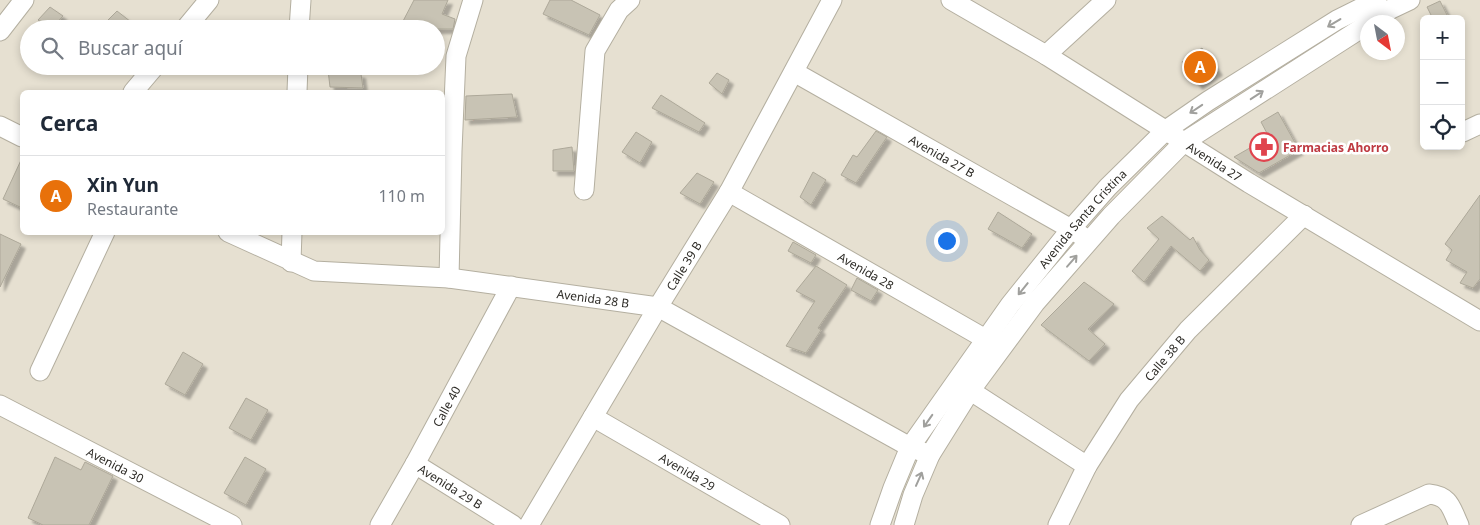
<!DOCTYPE html>
<html lang="es">
<meta charset="utf-8">
<style>
:root{--surface:#fff;--page:#f6f6f7;--text:#1f2937;--muted:#747a83;--line:#e0e1e3;--accent:#db2777}
body{margin:0;font-family:"Noto Sans",sans-serif;background:var(--page);color:var(--text)}
.controls{position:absolute;right:15px;top:15px;display:grid;overflow:hidden;border-radius:8px;box-shadow:0 2px 8px #0003}
.controls button{width:45px;height:45px;display:grid;place-items:center;padding:0;border:0;border-bottom:1px solid var(--line);background:var(--surface);color:var(--text);font:25px sans-serif}
.compass{position:absolute;left:1360px;top:15px;width:45px;height:45px;border-radius:50%;background:var(--surface);box-shadow:0 2px 8px #0003;rotate:148deg}
.you{position:absolute;left:946px;top:240px;width:18px;height:18px;margin:-12px;border:4px solid #fff;border-radius:50%;background:#1a73e8;box-shadow:0 0 0 8px #1a73e833}
.badge{display:grid;place-items:center;width:32px;height:32px;border-radius:50%;background:var(--accent);color:#fff;font-size:16px;font-weight:700}
.pin{position:absolute;translate:-50% -50%;border:2px solid #fff;box-shadow:0 1px 5px #0006}
.list{margin:0;padding:0;list-style:none}
h2{display:flex;justify-content:space-between;align-items:center;height:65px;margin:0;padding:0 20px;font-size:21px}
h2 small{font-size:16px;font-weight:400;color:var(--muted)}
.list li{display:grid;grid-template-columns:32px 1fr auto;gap:15px;align-items:center;box-sizing:border-box;height:80px;padding:0 20px;border-top:1px solid var(--line)}
.list b{display:block;font-size:19px;white-space:nowrap}
.list p{margin:0;font-size:16px;white-space:nowrap;color:var(--muted)}
.list em{font-size:16px;font-style:normal;color:var(--muted)}
.icon{flex:none;width:28px;height:28px;fill:none;stroke:currentColor;stroke-width:2;stroke-linecap:round;stroke-linejoin:round}
.map{position:relative;flex:none;width:1480px;height:525px;overflow:hidden}
.search{position:absolute;background:var(--surface);box-shadow:0 2px 8px #0003;left:20px;top:20px;width:425px;height:55px;display:flex;align-items:center;gap:12px;box-sizing:border-box;padding:0 18px;border-radius:28px;color:var(--muted);font-size:19px}
.panel{position:absolute;background:var(--surface);box-shadow:0 2px 8px #0003;left:20px;top:90px;width:425px;height:145px;border-radius:8px}
.map>svg:first-child{display:block}
</style>
<div class="map">
<svg width="1480" height="525" viewBox="0 0 1480 525">
<defs>
<filter id="shadow"><feDropShadow dx="4.5" dy="4.5" stdDeviation="1" flood-color="#0004"/></filter>
</defs>
<rect width="100%" height="100%" fill="#e6e0d1"/>
<g fill="#c8c3b4" stroke="#ada899" filter="url(#shadow)">
<polygon points="414,0 448,0 442,14 455,19 453,29 418,29 401,25"/>
<polygon points="550,0 571,0 600,15 589,35 543,14"/>
<polygon points="1440,1 1449,19 1433,19 1427,7"/>
<polygon points="50,7 63,16 51,29 38,20"/>
<polygon points="117,11 140,29 99,29"/>
<polygon points="1202,48 1218,71 1198,85 1182,62"/>
<polygon points="328,70 361,74 363,88 330,87"/>
<polygon points="717,73 729,80 722,94 709,83"/>
<polygon points="512,94 517,117 465,120 466,96"/>
<polygon points="661,95 705,123 699,132 652,108"/>
<polygon points="1278,112 1299,150 1259,173 1234,157 1269,137 1261,122"/>
<polygon points="876,131 887,137 856,183 841,175 853,155 857,157"/>
<polygon points="636,132 652,142 640,163 622,152"/>
<polygon points="572,147 574,171 553,171 553,150"/>
<polygon points="22,158 22,208 3,199"/>
<polygon points="813,172 826,180 811,205 800,197"/>
<polygon points="697,173 714,182 700,204 680,193"/>
<polygon points="1480,195 1480,279 1473,288 1460,283 1467,272 1446,260 1452,250 1445,244"/>
<polygon points="998,212 1032,234 1022,248 988,229"/>
<polygon points="1162,216 1190,240 1193,237 1200,250 1209,260 1200,271 1171,246 1144,282 1132,271 1159,239 1147,228"/>
<polygon points="0,234 21,244 0,287"/>
<polygon points="793,242 816,255 811,263 788,251"/>
<polygon points="816,266 847,285 818,328 821,330 806,353 786,346 815,301 796,291"/>
<polygon points="857,278 878,290 871,301 851,290"/>
<polygon points="1084,282 1114,304 1088,329 1105,344 1089,361 1041,325"/>
<polygon points="183,352 203,364 185,395 165,384"/>
<polygon points="246,398 268,410 251,440 229,428"/>
<polygon points="55,457 81,470 85,462 113,476 89,525 43,525 28,518"/>
<polygon points="245,457 266,469 246,505 224,493"/>
</g>
<g fill="none" stroke-linecap="round" stroke-linejoin="round">
<defs>
<g id="minor">
<path id="s1" d="M951 0 1046 55 1249 183 1480 321"/>
<polyline points="1370,22 1391,9 1410,0"/>
<polyline points="185,29 209,0"/>
<polyline points="299,29 301,0"/>
<polyline points="0,31 24,0"/>
<polyline points="1046,55 1106,0"/>
<path id="s2" d="M794 72 1071 229 1082 236"/>
<polyline points="133,92 155,66"/>
<polyline points="297,92 298,66"/>
<polyline points="0,126 22,137"/>
<polyline points="1463,132 1480,124"/>
<polyline points="584,190 595,51 619,10 630,0"/>
<path id="s3" d="M729 192 996 345"/>
<path id="s4" d="M228 232 314 271 449 278 658 307 910 447 930 455"/>
<polyline points="291,262 292,232"/>
<polyline points="449,278 452,151 456,56 473,0"/>
<polyline points="40,371 105,232"/>
<polyline points="960,384 1087,466"/>
<path id="s5" d="M0 405 232 525"/>
<path id="s6" d="M593 417 780 525"/>
<path id="s7" d="M415 464 513 525"/>
<path id="s8" d="M380 525 415 464 511 286"/>
<path id="s9" d="M529 525 658 307 729 192 832 0"/>
<path id="s10" d="M880 525 893 488 910 447 1010 305 1071 229 1108 187 1166 130 1208 101 1337 20 1377 0"/>
<polyline points="904,525 913,495 930,455 970,391 1035,303 1111,216 1184,142 1368,24"/>
<path id="s11" d="M1058 525 1087 466 1129 400 1188 330 1304 215"/>
<path d="M1361 525 1429 494C1450 496 1451 508 1459 525"/>
</g>
</defs>
<use href="#minor" stroke="#b4afa0" stroke-width="21"/>
<use href="#minor" stroke="#fff" stroke-width="19"/>
</g>
<defs><path id="oneway-shaft" d="M-6 0H5M1.5-3L5.5 0L1.5 3" fill="none" stroke-width="1.6" stroke-linecap="round" stroke-linejoin="round" transform="scale(1.25)"/></defs>
<g stroke="#a0a09d">
<use href="#oneway-shaft" transform="translate(1334 23) rotate(149)"/>
<use href="#oneway-shaft" transform="translate(1257 95) rotate(-33)"/>
<use href="#oneway-shaft" transform="translate(1196 109) rotate(146)"/>
<use href="#oneway-shaft" transform="translate(1072 261) rotate(-49)"/>
<use href="#oneway-shaft" transform="translate(1023 289) rotate(129)"/>
<use href="#oneway-shaft" transform="translate(928 421) rotate(125)"/>
<use href="#oneway-shaft" transform="translate(919 479) rotate(-66)"/>
</g>
<defs>
<symbol id="pharmacy-ring" viewBox="-11 -11 22 22"><circle r="9.5" fill="#fff" stroke="#e0444e" stroke-width="1.5"/><path d="M-2-6h4v4h4v4h-4v4h-4v-4h-4v-4h4Z" fill="#e0444e"/></symbol>
</defs>
<g fill-rule="evenodd">
<use href="#pharmacy-ring" x="1248" y="131" width="32" height="32"/>
</g>
<g text-anchor="middle" dominant-baseline="central" stroke-width="5" stroke-linejoin="round" paint-order="stroke">
<g font-size="12" font-weight="bold" fill="#be3a42" stroke="#fff" text-anchor="start">
<text x="1283" y="147">Farmacias Ahorro</text>
</g>
<g font-size="12" fill="#2d2b26" stroke="#fff">
<text stroke="none"><textPath href="#s2" startOffset="170">Avenida 27 B</textPath></text>
<text stroke="none"><textPath href="#s1" startOffset="309">Avenida 27</textPath></text>
<text stroke="none"><textPath href="#s10" startOffset="370">Avenida Santa Cristina</textPath></text>
<text stroke="none"><textPath href="#s9" startOffset="302">Calle 39 B</textPath></text>
<text stroke="none"><textPath href="#s3" startOffset="158">Avenida 28</textPath></text>
<text stroke="none"><textPath href="#s4" startOffset="375">Avenida 28 B</textPath></text>
<text stroke="none"><textPath href="#s11" startOffset="199">Calle 38 B</textPath></text>
<text stroke="none"><textPath href="#s8" startOffset="136">Calle 40</textPath></text>
<text stroke="none"><textPath href="#s5" startOffset="130">Avenida 30</textPath></text>
<text stroke="none"><textPath href="#s6" startOffset="109">Avenida 29</textPath></text>
<text stroke="none"><textPath href="#s7" startOffset="42">Avenida 29 B</textPath></text>
</g>
</g>
</svg>
<div class="controls">
<button>+</button>
<button>−</button>
<button><svg class="icon" aria-label="locate" viewBox="0 0 24 24"><circle cx="12" cy="12" r="6"/><path d="M12 2v4M12 18v4M2 12h4M18 12h4"/></svg></button>
</div>
<svg class="compass" viewBox="-18 -18 36 36"><path d="M0-13l5 13h-10z" fill="#e53935"/><path d="M0 13l5-13h-10z" fill="#747a83"/></svg>
<div class="you"></div>
<div class="pin badge" style="left:1200px;top:67px;background:#e8710a">A</div>
<div class="search"><svg class="icon" aria-label="search" viewBox="0 0 24 24"><circle cx="10" cy="10" r="6"/><path d="M15 15l6 6"/></svg>Buscar aquí</div>
<section class="panel">
<h2>Cerca<small></small></h2>
<ul class="list">
<li><span class="badge" style="background:#e8710a">A</span><div><b>Xin Yun</b><p>Restaurante</p></div><em>110 m</em></li>
</ul>
</section>
</div>
